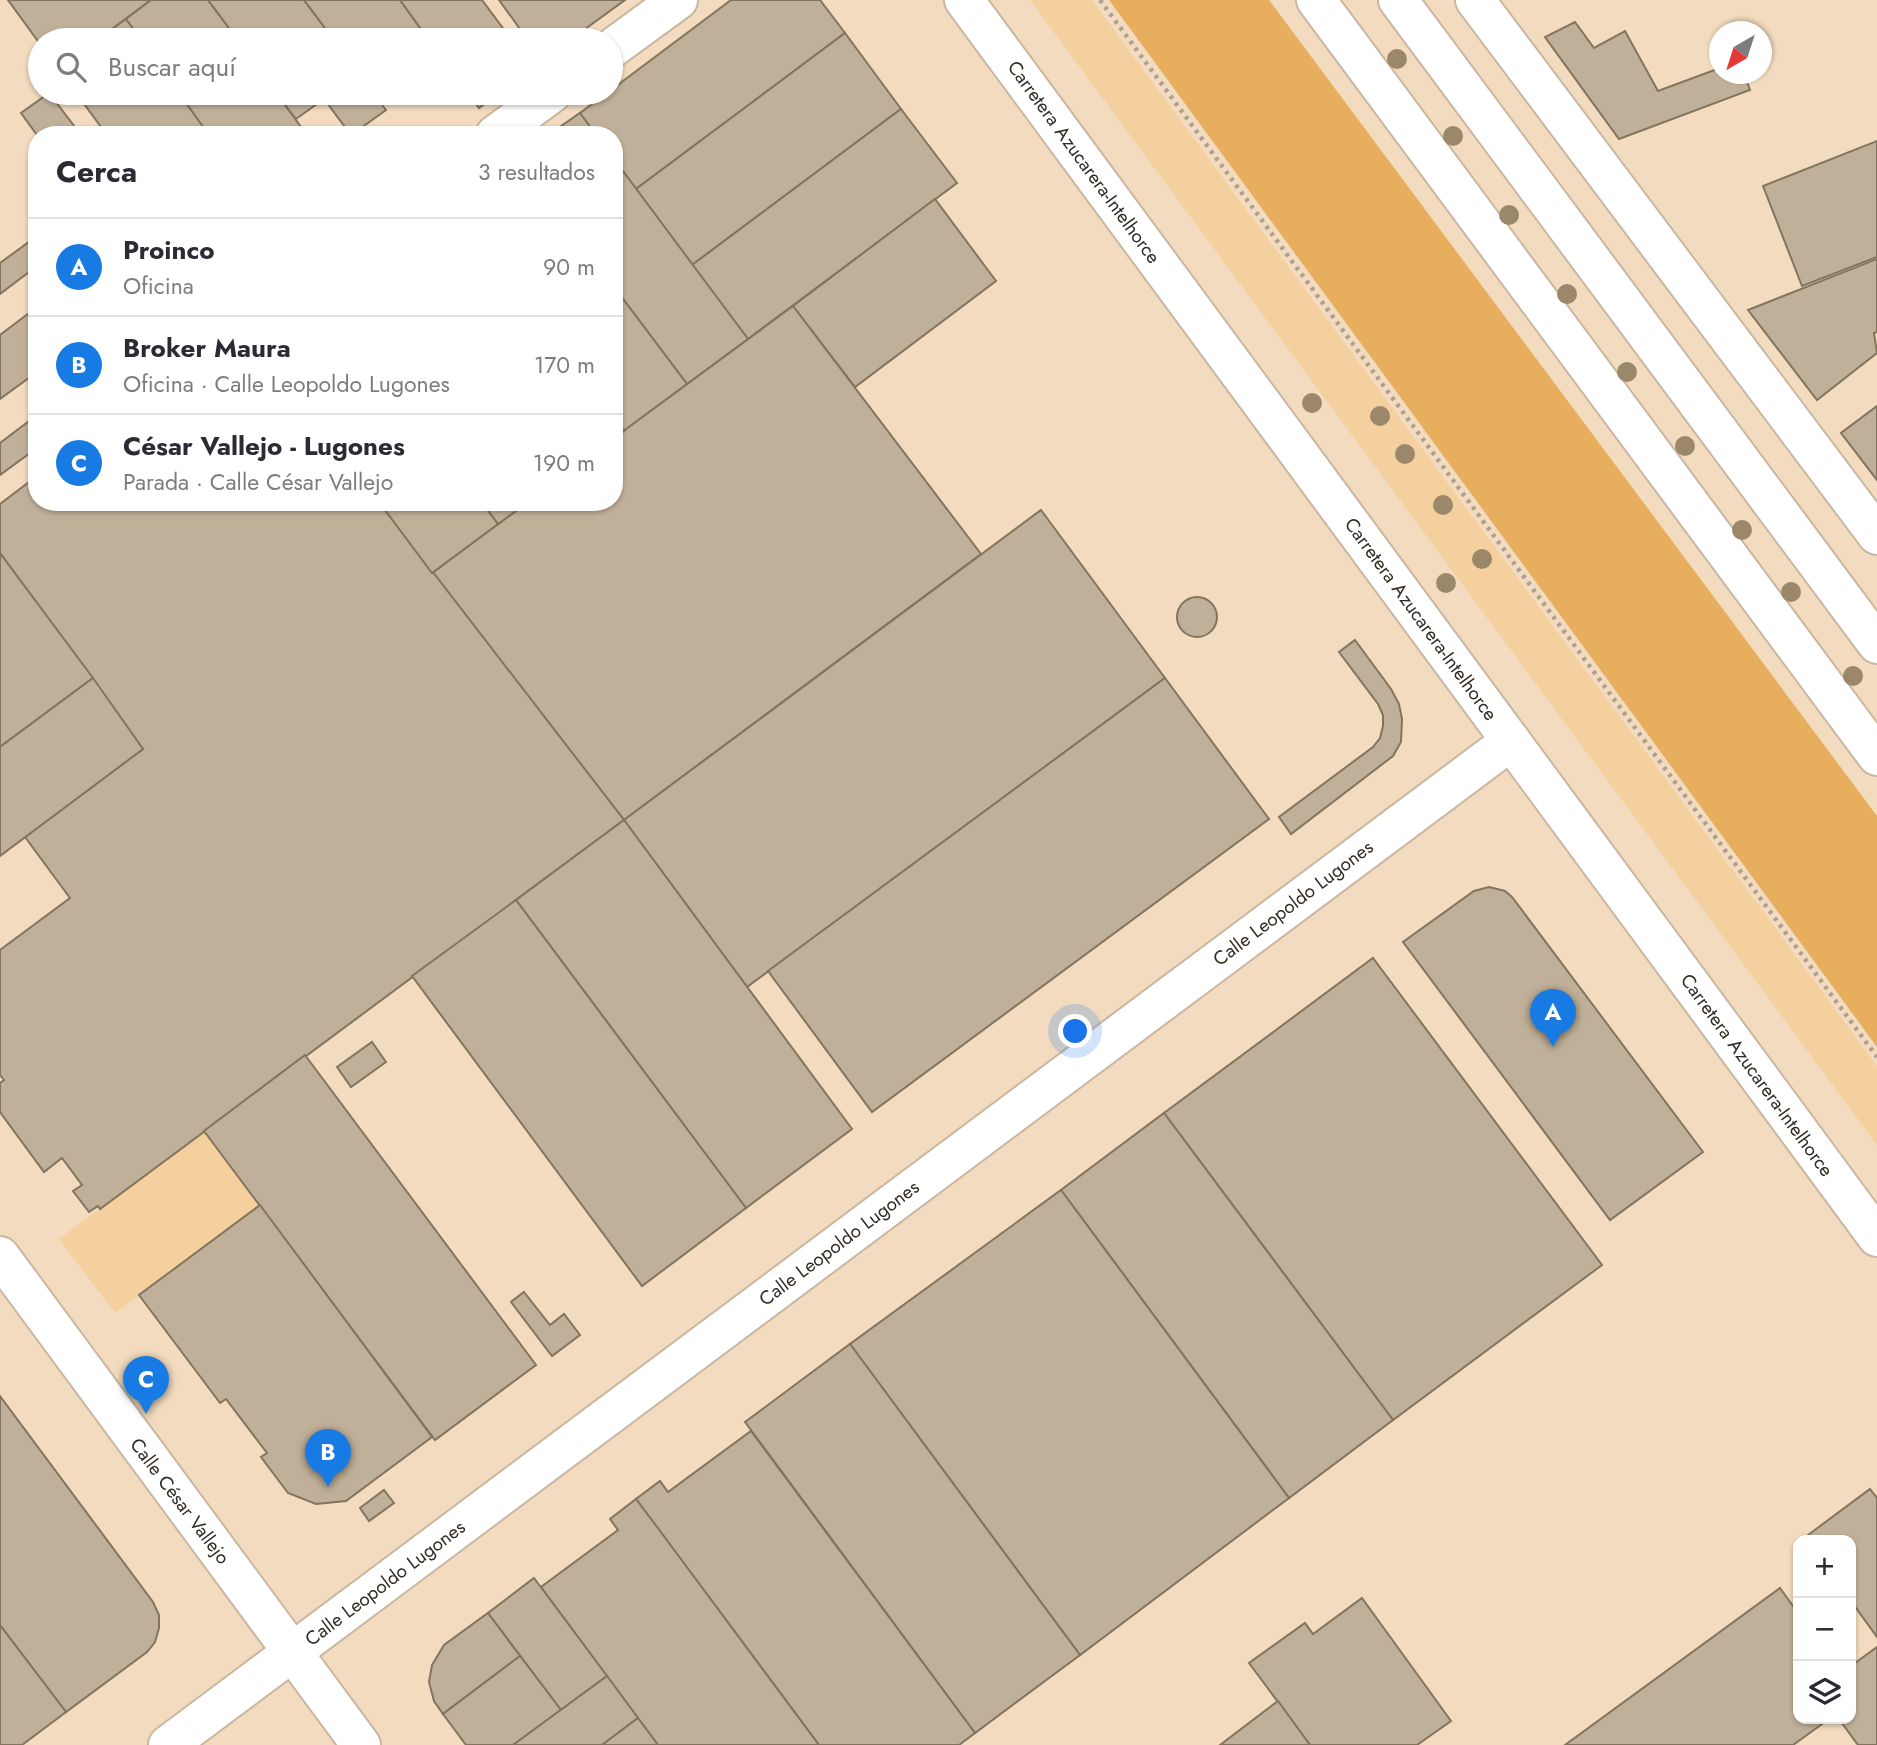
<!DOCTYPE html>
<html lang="es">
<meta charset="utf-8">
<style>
:root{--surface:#fff;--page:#f7f7f7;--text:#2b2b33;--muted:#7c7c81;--line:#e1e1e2;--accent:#177be3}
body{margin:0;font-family:Jost,sans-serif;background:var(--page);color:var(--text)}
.controls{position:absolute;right:21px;bottom:21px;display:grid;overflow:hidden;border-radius:14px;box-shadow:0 2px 5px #0004}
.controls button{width:63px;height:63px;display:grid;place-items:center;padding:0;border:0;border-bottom:2px solid var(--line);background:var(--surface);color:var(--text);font:35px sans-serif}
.compass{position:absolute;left:1709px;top:21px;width:63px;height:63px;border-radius:50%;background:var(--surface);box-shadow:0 2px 5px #0004;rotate:219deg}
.you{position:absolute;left:1076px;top:1032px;width:24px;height:24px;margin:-18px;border:5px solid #fff;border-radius:50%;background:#1a73e8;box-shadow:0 0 0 10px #1a73e833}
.badge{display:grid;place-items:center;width:46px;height:46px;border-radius:50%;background:var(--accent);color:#fff;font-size:23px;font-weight:700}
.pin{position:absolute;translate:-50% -58px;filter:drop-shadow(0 2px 4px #0008)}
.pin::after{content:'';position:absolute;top:37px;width:24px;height:21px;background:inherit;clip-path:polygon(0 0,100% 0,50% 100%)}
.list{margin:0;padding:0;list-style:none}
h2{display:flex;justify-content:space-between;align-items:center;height:91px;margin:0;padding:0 28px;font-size:30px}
h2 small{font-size:23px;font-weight:400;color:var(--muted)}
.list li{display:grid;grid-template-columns:46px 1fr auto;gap:21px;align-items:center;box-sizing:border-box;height:98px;padding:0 28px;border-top:2px solid var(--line)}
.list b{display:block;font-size:26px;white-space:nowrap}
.list p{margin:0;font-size:23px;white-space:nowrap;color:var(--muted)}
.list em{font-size:23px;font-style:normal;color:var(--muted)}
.icon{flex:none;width:38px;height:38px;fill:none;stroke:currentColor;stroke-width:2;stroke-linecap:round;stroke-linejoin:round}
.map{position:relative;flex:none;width:1877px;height:1745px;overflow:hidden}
.search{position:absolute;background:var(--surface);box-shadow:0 2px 5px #0004;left:28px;top:28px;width:595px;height:77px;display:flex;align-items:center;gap:18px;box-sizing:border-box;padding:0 24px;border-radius:38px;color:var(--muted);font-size:26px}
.panel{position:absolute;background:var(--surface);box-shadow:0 2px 5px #0004;left:28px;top:126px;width:595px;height:385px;border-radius:28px}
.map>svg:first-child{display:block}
</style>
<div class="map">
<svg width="1877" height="1745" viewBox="0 0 1877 1745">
<rect width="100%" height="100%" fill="#fae8d1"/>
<path fill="#f2dbbe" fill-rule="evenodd" d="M0 0H1877V1745H0ZM1720 32H1762V74H1720ZM40 40H611V93H40ZM37 135H614V502H37ZM1798 1540H1851V1719H1798Z"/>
<g fill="#f5d09f">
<polygon points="1030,0 1092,0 1877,1066 1877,1145"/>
<polygon points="204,1131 260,1205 115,1313 59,1239"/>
</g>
<polygon fill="#e6ae5d" points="1109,0 1269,0 1877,816 1877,1047"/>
<g fill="#c1b099" stroke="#83745e" stroke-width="2">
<polygon points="8,0 151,0 97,40 40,40 40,44"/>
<polygon points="151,0 208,0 238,40 141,40 126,19"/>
<polygon points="208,0 304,0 334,40 238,40"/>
<polygon points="304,0 400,0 420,28 403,40 334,40"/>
<polygon points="400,0 482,0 511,39 522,31 528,40 429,40"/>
<polygon points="499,0 625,0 570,40 528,40"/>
<polygon points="731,0 820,0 845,33 636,189 614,159 614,135 596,135 580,113 607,93 611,93 611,90"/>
<polygon points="126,19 141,40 97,40"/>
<polygon points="1575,22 1594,48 1625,31 1658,91 1720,68 1720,74 1744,74 1750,90 1619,139 1545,37"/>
<polygon points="845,33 901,109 692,265 636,189"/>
<polygon points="49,93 81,135 37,135 21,113"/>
<polygon points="76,93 179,93 209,135 107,135"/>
<polygon points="179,93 276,93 307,135 209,135"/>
<polygon points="276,93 373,93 386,110 351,135 324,99 296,119"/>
<polygon points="468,93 499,93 479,108"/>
<polygon points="901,109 957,183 748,339 692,265"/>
<polygon points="580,113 596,135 557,135 554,131"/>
<polygon points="1877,141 1877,257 1802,286 1763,186"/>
<polygon points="614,159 748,339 687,384 614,287"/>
<polygon points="935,199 996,281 855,387 793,306"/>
<polygon points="37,236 37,266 0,294 0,263"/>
<polygon points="1877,259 1877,332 1874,333 1877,353 1817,400 1748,310"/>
<polygon points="614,287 687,384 624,431 614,419"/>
<polygon points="793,306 981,554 624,820 432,573 528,502 614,502 614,438"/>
<polygon points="37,307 37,372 0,399 0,335"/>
<polygon points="1877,406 1877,480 1841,433"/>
<polygon points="37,415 37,448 0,475 0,443"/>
<polygon points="614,419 624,431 614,438"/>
<polygon points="37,476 37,502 379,502 624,820 100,1209 98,1206 89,1212 73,1191 82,1185 62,1158 44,1172 0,1112 0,1083 4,1080 0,1075 0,950 70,898 25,837 143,749 0,553 0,504"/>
<polygon points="379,502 482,502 498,524 432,573"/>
<polygon points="482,502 528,502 498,524"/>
<polygon points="1041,510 1165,678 747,987 624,820"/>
<polygon points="0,553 93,678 0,747"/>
<circle cx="1197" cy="617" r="20"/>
<polygon points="1355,640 1391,689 1399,704 1402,719 1401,742 1393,756 1291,834 1279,817 1373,747 1380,738 1383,726 1383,715 1378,704 1339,652"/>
<polygon points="93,678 143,749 0,856 0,747"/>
<polygon points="1165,678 1269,819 872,1112 768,971"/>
<polygon points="624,820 852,1129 746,1208 516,900"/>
<polygon points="1489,887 1505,891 1512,897 1703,1152 1610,1220 1403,942 1474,891"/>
<polygon points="516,900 746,1208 642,1286 412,976"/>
<polygon points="1373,958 1602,1265 1393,1420 1164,1113"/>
<polygon points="372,1042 386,1062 351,1087 337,1067"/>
<polygon points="305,1055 536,1365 435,1440 204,1131"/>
<polygon points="1164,1113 1393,1420 1289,1498 1061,1190"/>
<polygon points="1061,1190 1289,1498 1080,1655 850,1344"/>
<polygon points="260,1205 432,1437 346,1501 316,1504 288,1493 261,1457 267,1453 226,1399 220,1403 139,1295"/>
<polygon points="524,1292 550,1325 564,1314 580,1335 552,1356 511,1302"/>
<polygon points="850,1344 1080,1655 975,1733 745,1422"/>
<polygon points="0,1396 153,1602 159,1615 159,1628 155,1642 147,1652 66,1712 0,1625"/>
<polygon points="751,1431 975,1733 959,1745 819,1745 636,1499 660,1481 668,1492"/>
<polygon points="1870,1489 1877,1498 1877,1637 1851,1601 1851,1540 1806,1540 1804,1538"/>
<polygon points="384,1490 394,1503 369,1521 360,1508"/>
<polygon points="636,1499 660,1531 819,1745 658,1745 541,1587 618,1530 610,1519"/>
<polygon points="534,1578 607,1676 561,1710 488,1613"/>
<polygon points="1780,1588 1798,1613 1798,1719 1829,1719 1793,1745 1565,1745"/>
<polygon points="1362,1598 1451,1721 1417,1745 1310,1745 1249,1663 1305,1623 1313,1634"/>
<polygon points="488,1613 520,1656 443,1714 434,1701 429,1682 432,1665 444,1645"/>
<polygon points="0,1625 66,1712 22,1745 0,1745"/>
<polygon points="1877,1647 1877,1745 1858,1745 1839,1719 1851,1719 1851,1666"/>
<polygon points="520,1656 561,1710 513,1745 466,1745 443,1714"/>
<polygon points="607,1676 638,1718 602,1745 513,1745"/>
<polygon points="1278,1701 1310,1745 1220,1745"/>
<polygon points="638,1718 658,1745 602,1745"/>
</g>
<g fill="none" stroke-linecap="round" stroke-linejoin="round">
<defs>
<g id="minor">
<polyline points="964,0 1877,1237"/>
<polyline points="1475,0 1877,535"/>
<polyline points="611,49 678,0"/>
<polyline points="495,135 552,93"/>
<polyline points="0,1256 361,1745"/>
<polyline points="168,1745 1511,741"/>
</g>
<g id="major">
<polyline points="1316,0 1877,756"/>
<polyline points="1398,0 1877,644"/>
</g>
</defs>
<use href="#minor" stroke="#c9b7a1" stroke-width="42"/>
<use href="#major" stroke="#c9b7a1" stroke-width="42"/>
<polyline stroke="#aea08e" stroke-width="4.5" stroke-dasharray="3.5 5" stroke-linecap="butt" points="1100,0 1877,1057"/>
<use href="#minor" stroke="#fff" stroke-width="38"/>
<use href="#major" stroke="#fff" stroke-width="38"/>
</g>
<g fill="#9b8769">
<circle cx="1397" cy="59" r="10"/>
<circle cx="1453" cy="136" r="10"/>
<circle cx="1509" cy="215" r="10"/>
<circle cx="1567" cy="294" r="10"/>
<circle cx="1627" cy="372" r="10"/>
<circle cx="1312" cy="403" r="10"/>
<circle cx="1380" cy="416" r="10"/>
<circle cx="1685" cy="446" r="10"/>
<circle cx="1405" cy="454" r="10"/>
<circle cx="1443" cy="505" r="10"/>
<circle cx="1742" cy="530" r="10"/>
<circle cx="1482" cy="559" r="10"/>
<circle cx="1446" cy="583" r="10"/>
<circle cx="1791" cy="592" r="10"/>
<circle cx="1853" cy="676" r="10"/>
</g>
<g text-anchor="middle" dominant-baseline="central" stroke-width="5" stroke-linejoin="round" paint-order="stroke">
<g font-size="19" fill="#322b22" stroke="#fff">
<text transform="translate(1084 162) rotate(54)">Carretera Azucarera-Intelhorce</text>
<text transform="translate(1421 619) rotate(54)">Carretera Azucarera-Intelhorce</text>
<text transform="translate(1293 903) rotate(-37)">Calle Leopoldo Lugones</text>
<text transform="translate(1757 1075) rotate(54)">Carretera Azucarera-Intelhorce</text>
<text transform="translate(839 1243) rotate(-37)">Calle Leopoldo Lugones</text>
<text transform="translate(180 1501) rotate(53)">Calle César Vallejo</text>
<text transform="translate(385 1583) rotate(-37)">Calle Leopoldo Lugones</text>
</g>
</g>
</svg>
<div class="controls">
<button>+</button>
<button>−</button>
<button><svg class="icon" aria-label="layers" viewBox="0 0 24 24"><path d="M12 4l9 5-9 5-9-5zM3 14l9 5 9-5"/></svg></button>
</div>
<svg class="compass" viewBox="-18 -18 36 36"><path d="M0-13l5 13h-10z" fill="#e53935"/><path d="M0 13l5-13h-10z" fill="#7c7c81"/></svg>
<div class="you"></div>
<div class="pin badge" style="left:1553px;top:1047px">A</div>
<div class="pin badge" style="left:328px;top:1487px">B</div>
<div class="pin badge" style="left:146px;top:1414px">C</div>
<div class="search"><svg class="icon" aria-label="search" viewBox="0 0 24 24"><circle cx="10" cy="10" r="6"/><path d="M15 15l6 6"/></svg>Buscar aquí</div>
<section class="panel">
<h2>Cerca<small>3 resultados</small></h2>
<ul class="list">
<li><span class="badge">A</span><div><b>Proinco</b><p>Oficina</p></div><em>90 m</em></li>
<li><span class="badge">B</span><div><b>Broker Maura</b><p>Oficina · Calle Leopoldo Lugones</p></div><em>170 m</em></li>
<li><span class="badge">C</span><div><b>César Vallejo - Lugones</b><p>Parada · Calle César Vallejo</p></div><em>190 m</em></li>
</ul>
</section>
</div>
